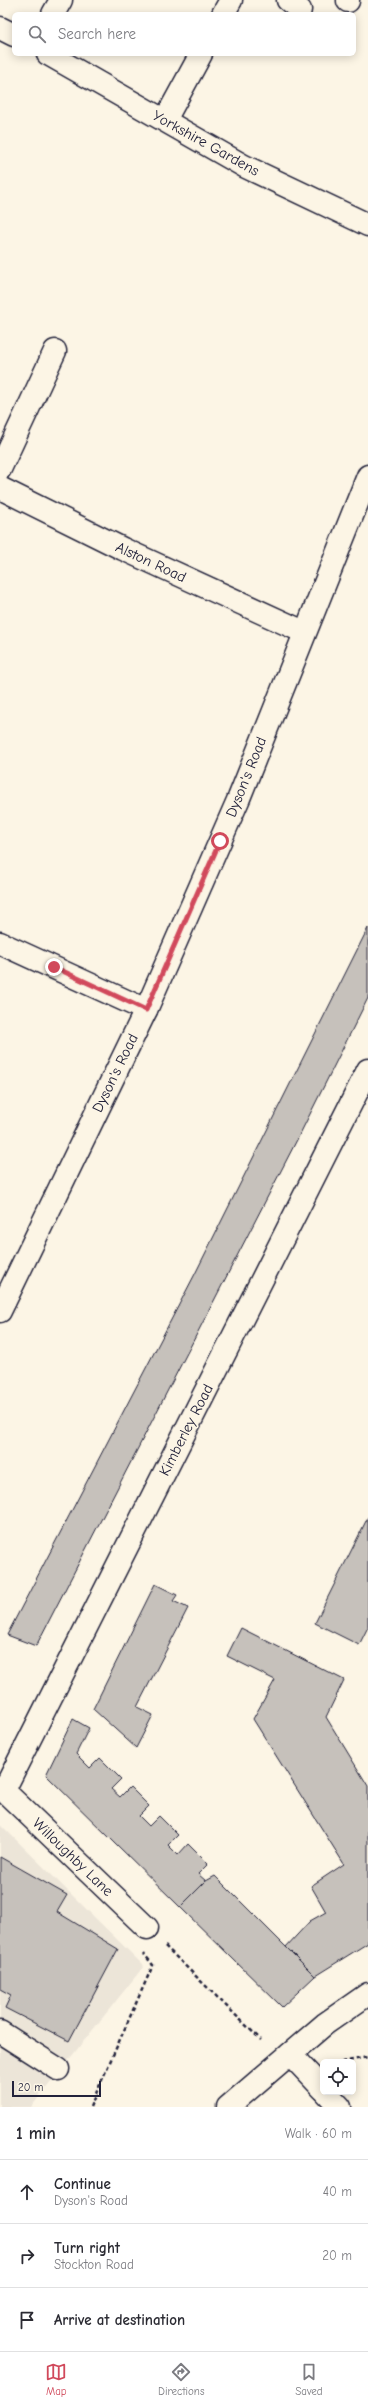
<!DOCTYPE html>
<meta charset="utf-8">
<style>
:root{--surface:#fff;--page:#f2f2f3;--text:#2b2b33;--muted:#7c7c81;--line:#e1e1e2;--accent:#d1495b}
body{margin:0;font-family:"Comic Neue",sans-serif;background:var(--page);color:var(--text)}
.controls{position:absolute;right:12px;bottom:12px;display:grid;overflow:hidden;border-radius:6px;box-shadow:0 2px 10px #0003}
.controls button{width:36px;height:36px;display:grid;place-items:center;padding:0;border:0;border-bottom:1px solid var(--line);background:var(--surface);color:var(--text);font:20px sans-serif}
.scale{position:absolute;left:12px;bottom:10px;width:89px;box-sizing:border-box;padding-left:4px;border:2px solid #22223b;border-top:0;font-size:11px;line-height:14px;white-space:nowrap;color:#22223b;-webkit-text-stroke:3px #fcf5e5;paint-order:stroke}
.stop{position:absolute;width:12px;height:12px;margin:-9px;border:3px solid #d1495b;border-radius:50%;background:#fff}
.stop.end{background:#d1495b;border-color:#fff;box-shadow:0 1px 4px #0008}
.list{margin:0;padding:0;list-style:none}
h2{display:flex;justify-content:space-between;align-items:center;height:52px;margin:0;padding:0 16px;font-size:17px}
h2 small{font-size:13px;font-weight:400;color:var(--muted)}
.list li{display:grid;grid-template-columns:26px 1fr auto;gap:12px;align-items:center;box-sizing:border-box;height:64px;padding:0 16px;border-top:1px solid var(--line)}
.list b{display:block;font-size:15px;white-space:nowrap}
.list p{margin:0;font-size:13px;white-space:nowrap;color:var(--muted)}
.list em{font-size:13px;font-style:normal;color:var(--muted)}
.icon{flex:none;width:22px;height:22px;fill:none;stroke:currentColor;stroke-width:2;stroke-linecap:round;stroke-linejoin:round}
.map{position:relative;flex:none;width:368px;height:2107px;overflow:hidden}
.search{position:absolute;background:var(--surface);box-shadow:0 2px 10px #0003;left:12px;right:12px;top:12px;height:44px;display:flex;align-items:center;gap:10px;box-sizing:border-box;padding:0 14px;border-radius:6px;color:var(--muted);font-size:15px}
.sheet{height:244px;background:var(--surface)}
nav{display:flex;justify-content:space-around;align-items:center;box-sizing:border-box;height:56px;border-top:1px solid var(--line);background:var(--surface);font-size:11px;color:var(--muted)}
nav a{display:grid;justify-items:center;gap:2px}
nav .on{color:var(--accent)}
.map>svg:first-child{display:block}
</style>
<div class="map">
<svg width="368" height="2107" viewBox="0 0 368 2107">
<rect width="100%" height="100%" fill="#fcf5e5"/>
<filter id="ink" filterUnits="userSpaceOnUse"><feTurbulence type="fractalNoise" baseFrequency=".025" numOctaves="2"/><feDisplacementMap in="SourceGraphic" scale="8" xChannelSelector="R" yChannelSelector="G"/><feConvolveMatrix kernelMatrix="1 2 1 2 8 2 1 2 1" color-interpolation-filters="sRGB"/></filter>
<g filter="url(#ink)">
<polygon fill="#ece5d8" points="0,1824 144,1966 31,2107 0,2107"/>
<g fill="#c6c1bb" stroke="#22223b">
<polygon points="368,928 368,998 301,1132 36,1646 7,1635 195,1274"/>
<polygon points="368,1517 368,1627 359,1645 315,1623"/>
<polygon points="155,1584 177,1595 173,1601 188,1608 137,1707 153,1715 136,1748 93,1709"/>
<polygon points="241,1628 344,1680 326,1717 368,1786 368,1943 315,1976 285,1948 310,1921 326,1912 311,1886 344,1864 253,1719 275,1680 227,1656"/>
<polygon points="73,1719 89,1728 76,1754 90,1768 100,1758 121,1779 111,1789 120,1797 130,1787 149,1806 139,1816 149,1826 159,1816 178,1835 168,1845 178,1855 188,1844 208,1864 198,1874 206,1881 180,1907 46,1775"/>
<polygon points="0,1857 67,1895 57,1912 118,1949 69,2041 5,2008 11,1995 0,1989"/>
<polygon points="215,1876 315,1976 282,2007 180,1907 206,1881"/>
</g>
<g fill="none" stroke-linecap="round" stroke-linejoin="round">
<defs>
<g id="minor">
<polyline points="288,0 300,10"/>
<polyline points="348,1 348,0"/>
<polyline points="53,14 61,0"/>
<polyline points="223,14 231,0"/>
<polyline points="0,28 14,35"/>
<polyline points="48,54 244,166 368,225"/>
<polyline points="165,120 201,54"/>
<polyline points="0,469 55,351"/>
<polyline points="0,488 123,549 304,632"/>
<polyline points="0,943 146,1010"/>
<polyline points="0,1311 146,1010 239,798 368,476"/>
<polyline points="0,1787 147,1928"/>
<polyline points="4,1790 368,1070"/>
<polyline points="0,2032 58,2069"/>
<polyline points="290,2054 323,2089"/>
<polyline points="326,2092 340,2107"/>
<polyline points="228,2107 325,2024 368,1994"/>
</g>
</defs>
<use href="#minor" stroke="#22223b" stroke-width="25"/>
<g stroke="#22223b" stroke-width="2.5" stroke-dasharray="4 3" stroke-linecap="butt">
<polyline points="165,1946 261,2040"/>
<polyline points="342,2062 368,2057"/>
<polyline points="90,2107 153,1965 144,1954"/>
</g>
<use href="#minor" stroke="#fcf5e5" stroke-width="22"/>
</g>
</g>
<g fill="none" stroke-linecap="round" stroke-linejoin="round" filter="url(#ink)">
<polyline stroke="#d1495b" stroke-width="5" points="54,967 146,1010 220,841"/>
</g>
<g text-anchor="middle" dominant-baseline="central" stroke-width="3.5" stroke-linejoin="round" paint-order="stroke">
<g font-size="15" fill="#22223b" stroke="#fcf5e5">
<text transform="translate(206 143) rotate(29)">Yorkshire Gardens</text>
<text transform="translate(151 562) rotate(25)">Alston Road</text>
<text transform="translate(246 777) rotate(-68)">Dyson's Road</text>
<text transform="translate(115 1073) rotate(-64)">Dyson's Road</text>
<text transform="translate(186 1430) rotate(-63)">Kimberley Road</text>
<text transform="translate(73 1857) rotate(44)">Willoughby Lane</text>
</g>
</g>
</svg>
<div class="controls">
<button><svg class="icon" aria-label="locate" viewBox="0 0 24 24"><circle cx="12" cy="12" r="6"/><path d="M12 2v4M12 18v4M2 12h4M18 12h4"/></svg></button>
</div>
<div class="scale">20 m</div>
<div class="stop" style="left:220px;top:841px"></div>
<div class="stop end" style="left:54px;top:967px"></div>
<div class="search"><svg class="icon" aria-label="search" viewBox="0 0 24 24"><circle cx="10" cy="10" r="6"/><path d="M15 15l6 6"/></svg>Search here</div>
</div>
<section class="sheet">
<h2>1 min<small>Walk · 60 m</small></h2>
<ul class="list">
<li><svg class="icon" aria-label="ahead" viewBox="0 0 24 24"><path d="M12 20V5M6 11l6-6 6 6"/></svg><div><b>Continue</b><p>Dyson's Road</p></div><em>40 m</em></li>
<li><svg class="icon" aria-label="right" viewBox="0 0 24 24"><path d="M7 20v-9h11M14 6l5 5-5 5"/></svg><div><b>Turn right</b><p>Stockton Road</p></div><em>20 m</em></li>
<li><svg class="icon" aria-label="arrive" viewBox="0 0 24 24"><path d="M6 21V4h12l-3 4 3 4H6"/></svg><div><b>Arrive at destination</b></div></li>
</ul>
</section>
<nav>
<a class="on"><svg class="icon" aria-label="map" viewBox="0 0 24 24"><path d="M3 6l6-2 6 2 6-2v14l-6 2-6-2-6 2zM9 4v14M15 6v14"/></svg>Map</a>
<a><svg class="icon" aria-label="directions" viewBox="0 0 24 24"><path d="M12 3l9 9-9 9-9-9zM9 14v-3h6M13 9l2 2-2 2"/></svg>Directions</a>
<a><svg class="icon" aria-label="saved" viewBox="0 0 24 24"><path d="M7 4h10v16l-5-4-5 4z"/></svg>Saved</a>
</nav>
